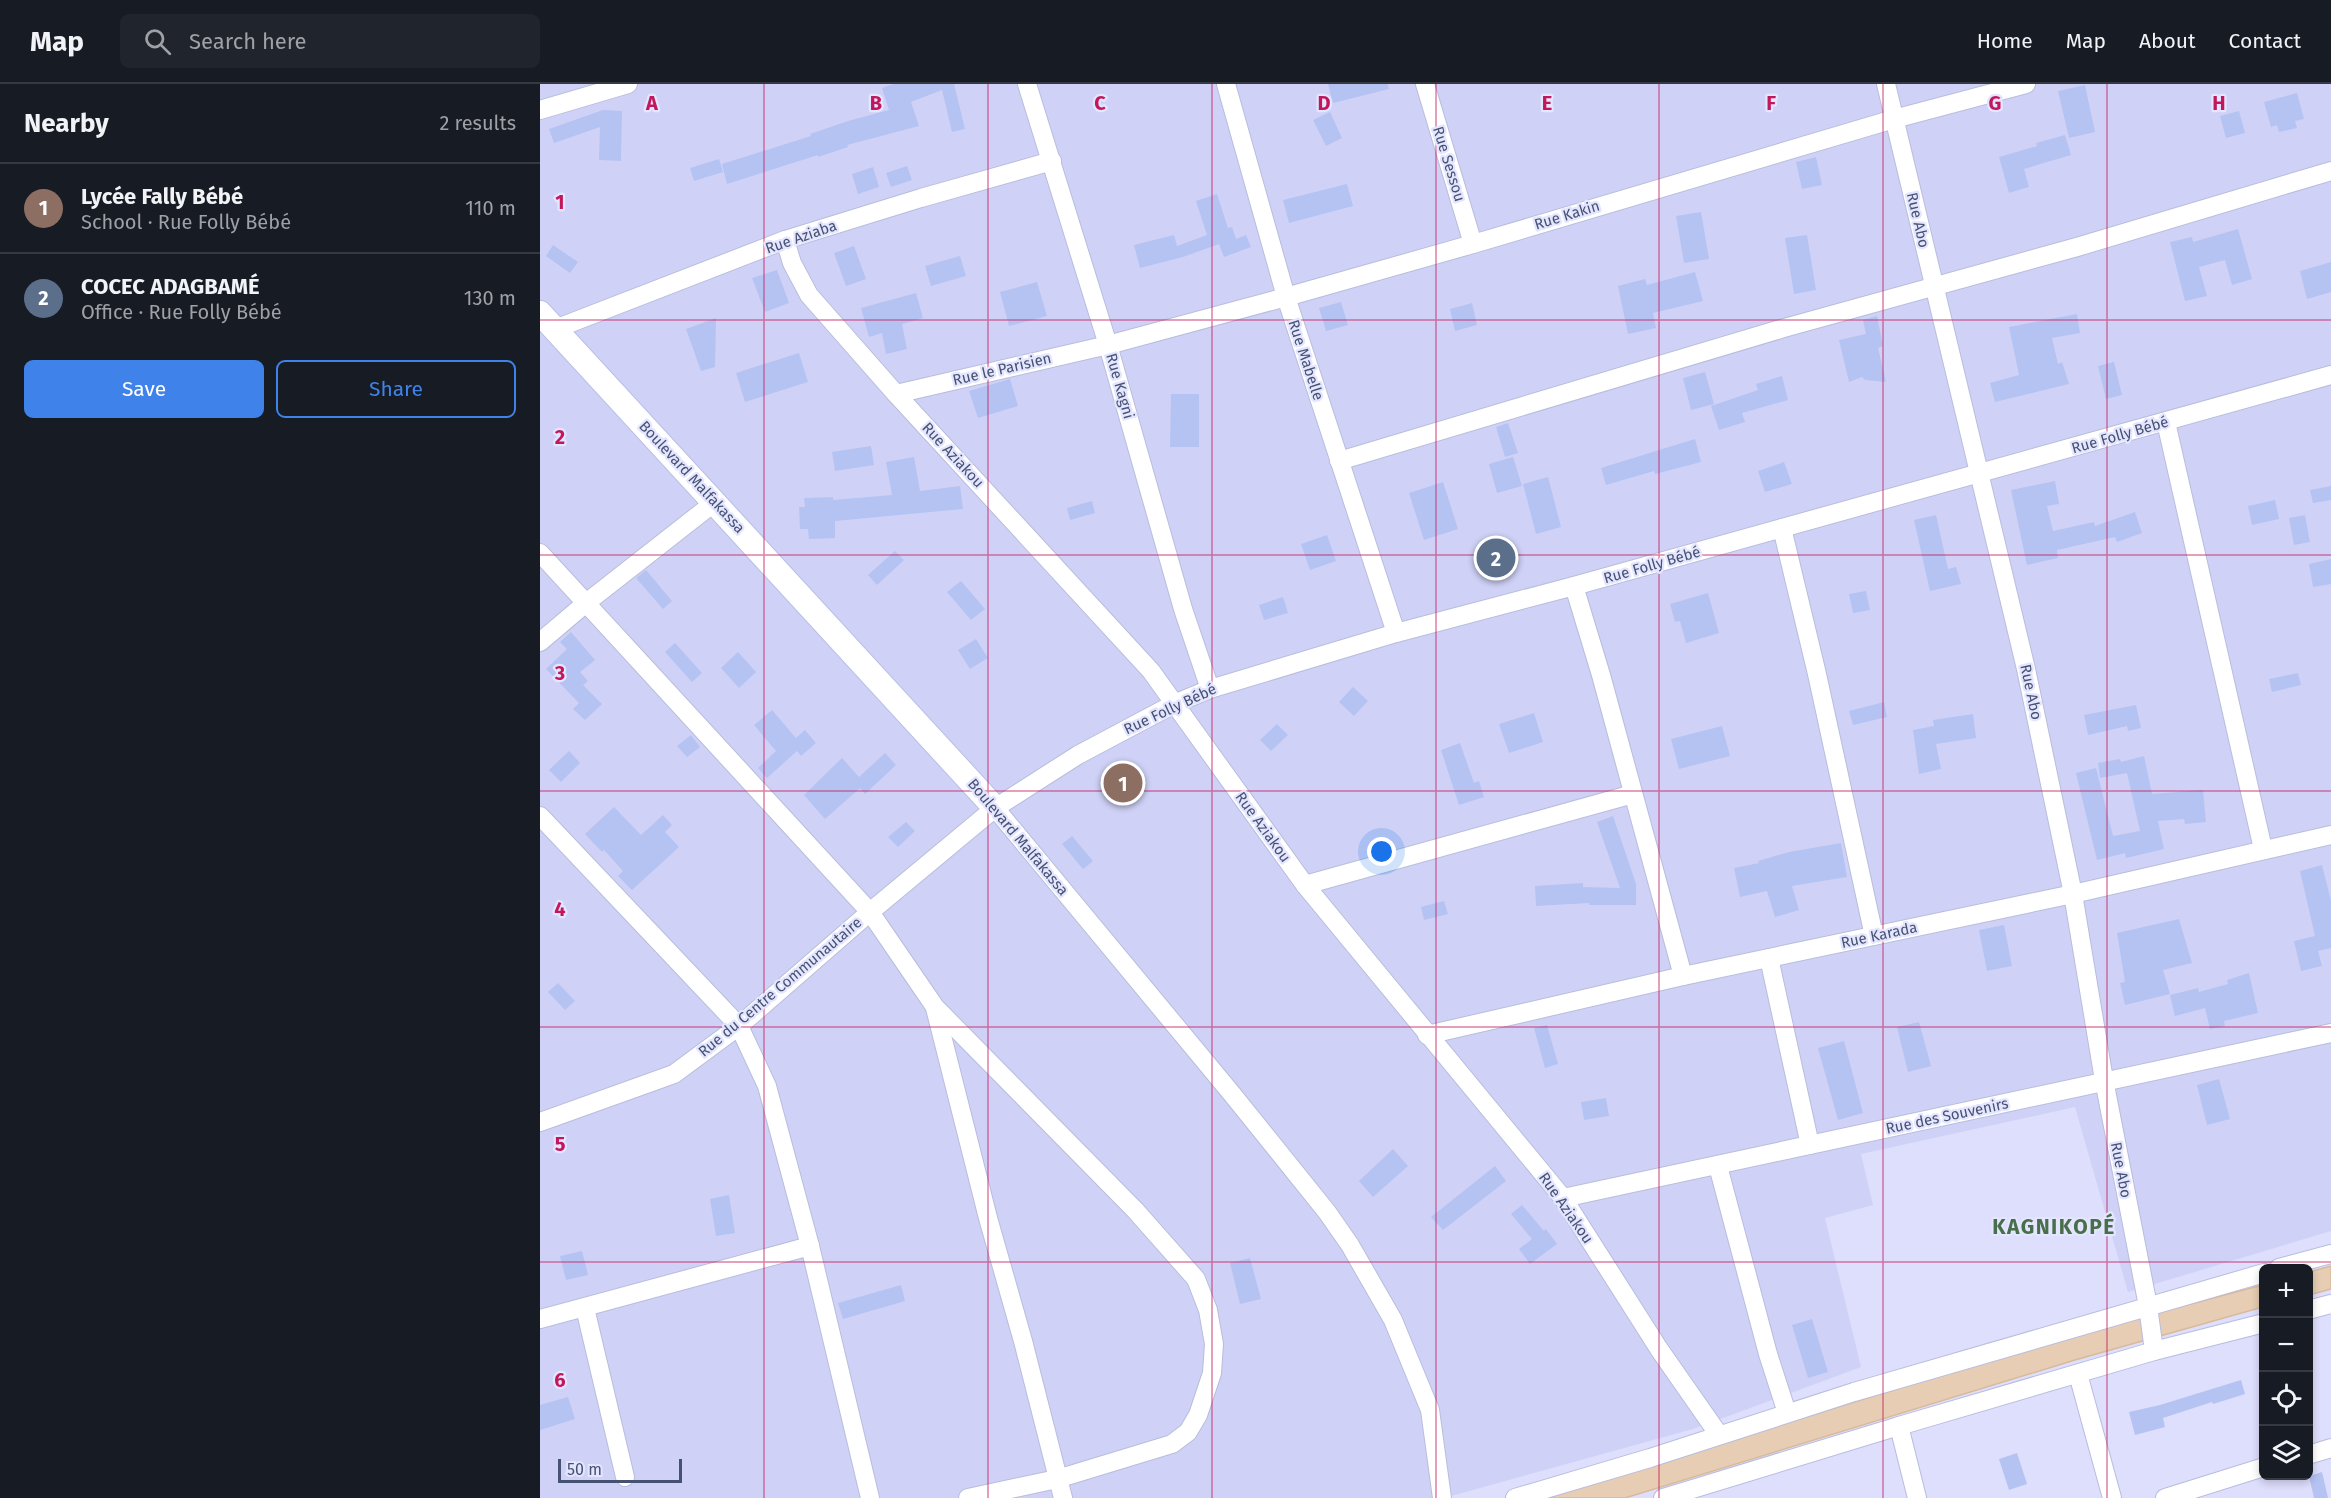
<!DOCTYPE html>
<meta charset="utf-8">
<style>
:root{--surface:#171b24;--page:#20242c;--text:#f1f3f6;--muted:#9ea1a6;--line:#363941;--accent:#3f83ea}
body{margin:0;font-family:"Fira Sans",sans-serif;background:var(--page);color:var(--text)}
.controls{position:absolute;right:18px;bottom:18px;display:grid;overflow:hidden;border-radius:9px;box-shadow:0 3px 9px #0003}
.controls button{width:54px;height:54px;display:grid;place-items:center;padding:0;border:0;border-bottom:2px solid var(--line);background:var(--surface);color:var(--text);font:30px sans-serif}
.scale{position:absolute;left:18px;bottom:15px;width:124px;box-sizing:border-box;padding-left:6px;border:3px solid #465272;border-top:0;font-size:16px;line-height:21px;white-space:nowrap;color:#465272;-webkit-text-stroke:4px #e4e5ff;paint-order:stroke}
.you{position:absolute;left:842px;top:768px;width:21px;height:21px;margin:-15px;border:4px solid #fff;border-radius:50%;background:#1a73e8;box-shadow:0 0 0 9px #1a73e833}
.badge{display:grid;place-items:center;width:39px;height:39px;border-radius:50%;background:var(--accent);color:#fff;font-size:20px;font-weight:700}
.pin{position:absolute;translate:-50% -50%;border:3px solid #fff;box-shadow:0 2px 6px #0006}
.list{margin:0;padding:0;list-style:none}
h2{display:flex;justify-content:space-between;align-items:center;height:78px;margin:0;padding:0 24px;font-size:26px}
h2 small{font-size:20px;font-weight:400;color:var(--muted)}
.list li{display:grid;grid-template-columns:39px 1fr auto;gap:18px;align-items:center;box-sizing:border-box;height:90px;padding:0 24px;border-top:2px solid var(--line)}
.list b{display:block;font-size:22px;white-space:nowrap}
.list p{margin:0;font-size:20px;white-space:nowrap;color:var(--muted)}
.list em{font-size:20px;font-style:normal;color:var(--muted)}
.actions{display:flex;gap:12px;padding:18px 24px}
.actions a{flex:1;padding:14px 0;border:2px solid var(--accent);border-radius:9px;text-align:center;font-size:21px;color:var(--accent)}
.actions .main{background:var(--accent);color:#fff}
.icon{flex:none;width:33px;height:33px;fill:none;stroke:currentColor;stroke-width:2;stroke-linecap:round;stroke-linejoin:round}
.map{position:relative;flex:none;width:1791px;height:1414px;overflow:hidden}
header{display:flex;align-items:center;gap:36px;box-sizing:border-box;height:84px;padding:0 30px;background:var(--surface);border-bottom:2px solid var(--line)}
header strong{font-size:28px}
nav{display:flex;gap:33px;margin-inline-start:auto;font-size:21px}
.search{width:420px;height:54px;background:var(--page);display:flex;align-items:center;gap:15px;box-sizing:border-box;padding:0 21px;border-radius:9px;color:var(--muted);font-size:22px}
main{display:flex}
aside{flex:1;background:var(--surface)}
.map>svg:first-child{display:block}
</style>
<header>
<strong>Map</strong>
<div class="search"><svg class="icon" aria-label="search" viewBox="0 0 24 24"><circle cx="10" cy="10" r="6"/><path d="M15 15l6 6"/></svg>Search here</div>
<nav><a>Home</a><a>Map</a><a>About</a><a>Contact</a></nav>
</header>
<main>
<aside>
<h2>Nearby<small>2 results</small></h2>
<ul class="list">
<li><span class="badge" style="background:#8d6e63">1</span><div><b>Lycée Fally Bébé</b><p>School · Rue Folly Bébé</p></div><em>110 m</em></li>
<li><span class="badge" style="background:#5c6f8a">2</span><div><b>COCEC ADAGBAMÉ</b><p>Office · Rue Folly Bébé</p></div><em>130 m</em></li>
</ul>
<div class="actions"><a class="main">Save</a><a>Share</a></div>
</aside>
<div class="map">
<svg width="1791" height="1414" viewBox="0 0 1791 1414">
<rect width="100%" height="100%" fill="#dedefd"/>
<polygon fill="#cfd2f6" points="0,0 1791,0 1791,1147 1588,1208 1535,1023 1321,1070 1333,1121 1285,1134 1321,1283 1153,1345 904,1414 0,1414"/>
<g fill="#e6cdb3" stroke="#d8ba99" stroke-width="1.5">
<polygon points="1791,1182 1791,1205 1769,1211 1769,1188"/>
<path d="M1723 1201V1223L1535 1276 1085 1414H1001C1241 1342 1480 1263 1723 1201Z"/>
</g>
<g fill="#b5c3f2">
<polygon points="353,0 414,0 425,45 412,48 402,6 371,18 379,42 307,61 308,63 278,73 278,71 187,100 182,80 271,52 270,50 308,37 349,26 342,4"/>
<polygon points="788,0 848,0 849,5 793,19"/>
<polygon points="1545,1 1555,48 1529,54 1518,7"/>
<polygon points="1757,9 1764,35 1755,37 1757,44 1739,48 1737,41 1731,43 1724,18"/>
<polygon points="63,26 82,27 81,77 59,76 60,43 14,59 9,45"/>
<polygon points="1699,27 1705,49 1686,54 1680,32"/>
<polygon points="790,28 802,54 786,62 773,36"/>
<polygon points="1525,51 1531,71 1484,85 1489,103 1469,109 1459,73 1497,62 1496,59"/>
<polygon points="1276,73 1282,101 1262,105 1256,78"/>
<polygon points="179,75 183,88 154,97 150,84"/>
<polygon points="367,82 372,96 351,103 346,89"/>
<polygon points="333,83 339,103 318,110 312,90"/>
<polygon points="807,100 813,122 749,139 743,116"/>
<polygon points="677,110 688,144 692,143 696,155 706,151 711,163 684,173 679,160 643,173 600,184 594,161 634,151 637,162 667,151 656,117"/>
<polygon points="1161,128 1169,175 1144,179 1136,132"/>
<polygon points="1698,145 1712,195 1692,201 1685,176 1659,183 1667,212 1645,217 1630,158 1652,153 1653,158"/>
<polygon points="1267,151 1276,206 1254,210 1245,154"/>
<polygon points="13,161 38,178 30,189 6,172"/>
<polygon points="314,162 326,195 306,202 294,169"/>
<polygon points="420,172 426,192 391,202 385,182"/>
<polygon points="1791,178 1791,208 1767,215 1760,187"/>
<polygon points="237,186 249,219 225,228 212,194"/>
<polygon points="1155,188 1163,217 1113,229 1116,244 1088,250 1078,202 1105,195 1107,201"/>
<polygon points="497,198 507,232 469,242 460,208"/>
<polygon points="376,209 383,234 362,240 367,265 346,270 342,249 329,253 321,224"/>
<polygon points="801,218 808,241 786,247 779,224"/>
<polygon points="932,219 937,241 915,247 910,225"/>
<polygon points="1537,230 1540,249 1512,254 1518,280 1522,278 1529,300 1455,318 1450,299 1479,291 1469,243"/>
<polygon points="1337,232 1343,262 1338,264 1346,298 1325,296 1322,293 1309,298 1299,256 1326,250 1323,236"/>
<polygon points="176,234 175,283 161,287 146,245"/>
<polygon points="259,269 268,298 205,318 196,289"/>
<polygon points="1574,278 1582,311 1566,315 1558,282"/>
<polygon points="1165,288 1174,320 1151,326 1143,294"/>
<polygon points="1242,292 1248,316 1202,329 1205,338 1179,346 1171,322 1218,306 1216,300"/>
<polygon points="470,295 478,322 438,334 429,307"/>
<polygon points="631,310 659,310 659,363 630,363"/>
<polygon points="968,339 978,369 965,373 956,343"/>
<polygon points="1155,355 1161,378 1115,390 1114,387 1066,401 1061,384"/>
<polygon points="331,362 334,381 295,387 292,368"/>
<polygon points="374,373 380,407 420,402 423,425 295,437 295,454 269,455 268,445 260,445 259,423 265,423 264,414 293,413 293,416 352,411 346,378"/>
<polygon points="973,373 982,402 957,409 949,380"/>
<polygon points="1244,378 1252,400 1225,408 1218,387"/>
<polygon points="1008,393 1021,443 996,450 983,400"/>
<polygon points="1515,397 1519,420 1507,422 1513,447 1554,438 1555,442 1595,428 1602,449 1577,458 1575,453 1517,466 1518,474 1487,481 1471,406"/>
<polygon points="903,398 918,445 884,456 869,409"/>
<polygon points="1791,402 1791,416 1773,419 1770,406"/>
<polygon points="1735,416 1739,435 1712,441 1708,422"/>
<polygon points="552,417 555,429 530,436 527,424"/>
<polygon points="1396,431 1408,485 1416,483 1421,500 1390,507 1374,436"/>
<polygon points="1765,431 1770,458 1754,461 1749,434"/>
<polygon points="787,451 796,477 770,486 761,460"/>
<polygon points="355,467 364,476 337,501 328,491"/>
<polygon points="1791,475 1791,500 1773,503 1769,480"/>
<polygon points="106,486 132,517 123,525 96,494"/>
<polygon points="421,497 445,525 431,536 407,508"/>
<polygon points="1326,507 1330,526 1313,529 1309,510"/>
<polygon points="1168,509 1179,549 1146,559 1140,537 1135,538 1130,520"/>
<polygon points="743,513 748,529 724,536 719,521"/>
<polygon points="31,548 55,576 40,588 48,597 43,601 62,620 45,636 33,625 39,619 6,585 27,565 20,558"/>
<polygon points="436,555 448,574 430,585 418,566"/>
<polygon points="135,559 162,589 152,598 125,568"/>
<polygon points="198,568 216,588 199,604 181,584"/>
<polygon points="1758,589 1761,601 1732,608 1729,595"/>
<polygon points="813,603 828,617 814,632 799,618"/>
<polygon points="1344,618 1347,633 1313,641 1309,627"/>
<polygon points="1596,621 1601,644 1588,647 1587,642 1548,651 1544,631"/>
<polygon points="232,626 256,654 265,646 276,659 261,672 257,667 227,694 218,684 236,667 214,641"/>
<polygon points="994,629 1003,658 969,669 959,640"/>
<polygon points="1433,630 1436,654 1396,660 1401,685 1379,690 1373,646 1394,642 1393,636"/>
<polygon points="737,640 748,651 731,667 720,656"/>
<polygon points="1182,642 1190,672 1139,685 1131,655"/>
<polygon points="151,651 160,663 147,673 137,662"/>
<polygon points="920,659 934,699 939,697 944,713 919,721 901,666"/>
<polygon points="29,667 40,679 21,698 9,686"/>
<polygon points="345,669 356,681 325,710 320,704 285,735 264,711 302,674 319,693"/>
<polygon points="1604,672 1612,710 1663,706 1666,738 1645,740 1644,735 1618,737 1624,765 1586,774 1585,769 1557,776 1536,689 1556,684 1573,752 1600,747 1587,689 1560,694 1558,679 1580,675 1581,678"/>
<polygon points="74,723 101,751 123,731 132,741 125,748 139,763 92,806 78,792 83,787 64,766 62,768 45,750"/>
<polygon points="1073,732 1096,800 1096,821 1049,821 1049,819 996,822 995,802 1043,799 1043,803 1080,804 1057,738"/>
<polygon points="366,738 375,747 358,763 348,753"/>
<polygon points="532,752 553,777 543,785 522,760"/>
<polygon points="1301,759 1307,793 1252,802 1259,826 1235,833 1227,807 1200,813 1194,784 1219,779 1218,777 1249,768"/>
<polygon points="1782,781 1791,817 1791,864 1778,867 1782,882 1761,887 1754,857 1775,852 1760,787"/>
<polygon points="904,817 908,830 884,836 881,823"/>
<polygon points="1639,835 1652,879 1623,886 1630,910 1585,921 1580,899 1585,898 1577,849"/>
<polygon points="1464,841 1472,882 1447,887 1439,846"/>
<polygon points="1709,889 1718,929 1684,937 1685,942 1670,945 1665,924 1635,932 1630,911 1658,904 1659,908 1688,900 1687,896"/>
<polygon points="18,899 35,917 25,926 8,908"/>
<polygon points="1379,938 1391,982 1368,988 1357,943"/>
<polygon points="1007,941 1018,980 1005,984 994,944"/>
<polygon points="1304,957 1323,1029 1298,1036 1278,964"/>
<polygon points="1679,995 1690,1035 1667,1041 1657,1001"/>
<polygon points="1066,1014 1069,1032 1044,1036 1041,1018"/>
<polygon points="853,1065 868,1082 833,1113 819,1097"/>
<polygon points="955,1082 966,1097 903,1146 891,1133"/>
<polygon points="189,1111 195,1149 176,1152 170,1115"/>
<polygon points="982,1121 1004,1147 1006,1145 1017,1160 990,1180 979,1165 992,1155 971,1130"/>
<polygon points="42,1167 48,1191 26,1196 20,1172"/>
<polygon points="710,1174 721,1215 700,1220 690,1179"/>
<polygon points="361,1201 365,1217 303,1235 298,1219"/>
<polygon points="1272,1235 1288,1288 1268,1294 1252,1241"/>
<polygon points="1701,1296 1705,1310 1673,1320 1672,1318 1623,1334 1625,1343 1595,1351 1589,1328 1620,1321"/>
<polygon points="28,1313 35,1335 0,1346 0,1321"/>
<polygon points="1477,1369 1487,1400 1469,1406 1459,1375"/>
<polygon points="1782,1388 1788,1414 1774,1414 1769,1392"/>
</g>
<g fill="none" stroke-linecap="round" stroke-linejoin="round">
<defs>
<g id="street">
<polyline points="487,0 568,261 643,525 670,605"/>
<polyline points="686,0 746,213 856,549"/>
<polyline points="885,0 933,160"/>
<polyline points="1346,0 1486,585 1533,810 1564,996 1608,1222 1614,1267"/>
<polyline points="0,26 88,0"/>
<polyline points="245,156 252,179 269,211 356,310 611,587 765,801 1023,1114 1119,1265 1179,1351"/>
<polyline points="15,245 245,156 381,114 512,77"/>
<polyline points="356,310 568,261 746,213 933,160 1354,35 1486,0"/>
<polyline points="1626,338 1723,765"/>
<polyline points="799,377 1244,244 1537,163 1791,87"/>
<polyline points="1242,444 1277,590 1334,852"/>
<polyline points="0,469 330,828 395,923 595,1126 656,1195 668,1226 674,1260 672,1289 658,1331 648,1348 632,1360 517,1395 428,1414"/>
<polyline points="1034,502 1061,591 1143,892"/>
<polyline points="0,558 46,519 175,418"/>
<polyline points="455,724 692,1010 787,1128 810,1161 853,1236 890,1326 902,1414"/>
<polyline points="0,732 199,942 227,1002 270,1162 330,1414"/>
<polyline points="765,801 1093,710"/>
<polyline points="1229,874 1270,1061"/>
<polyline points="395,924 448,1134 483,1257 523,1414"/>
<polyline points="887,951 1143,892 1533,810 1791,751"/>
<polyline points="0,1038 134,990 199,942 330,828 455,724 538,671 634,620 670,605 856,549 1034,502 1791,291"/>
<polyline points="1178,1082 1228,1270 1247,1329"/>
<polyline points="1023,1114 1791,949"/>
<polyline points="1739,1184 1791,1170"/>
<polyline points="45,1224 85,1393"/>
<polyline points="1768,1226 1791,1220"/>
<polyline points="0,1235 270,1162"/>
<polyline points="1538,1290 1572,1414"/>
<polyline points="1768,1371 1791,1364"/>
<polyline points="975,1414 1110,1374 1314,1308 1724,1189"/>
<polyline points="1123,1414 1359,1342"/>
<polyline points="1377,1414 1359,1342 1614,1267 1724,1239"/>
<polyline points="1625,1414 1724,1383"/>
</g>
<polyline id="secondary" points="0,229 455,724"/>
</defs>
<use href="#street" stroke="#b8bddd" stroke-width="20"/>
<use href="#secondary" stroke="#b8bfe5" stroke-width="26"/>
<use href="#street" stroke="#fff" stroke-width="18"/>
<use href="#secondary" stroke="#fff" stroke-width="24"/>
</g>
<path fill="none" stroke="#c2185b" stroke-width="1.5" stroke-opacity="0.55" d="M224 0V1414M448 0V1414M672 0V1414M896 0V1414M1119 0V1414M1343 0V1414M1567 0V1414M0 236H1791M0 471H1791M0 707H1791M0 943H1791M0 1178H1791"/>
<g text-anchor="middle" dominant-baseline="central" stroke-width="4.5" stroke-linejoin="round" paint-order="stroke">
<g font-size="15" fill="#465272" stroke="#e4e5ff">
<text transform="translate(909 80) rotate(73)">Rue Sessou</text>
<text transform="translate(1027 131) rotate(-17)">Rue Kakin</text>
<text transform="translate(1378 136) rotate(77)">Rue Abo</text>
<text transform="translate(261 153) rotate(-19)">Rue Aziaba</text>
<text transform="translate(766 276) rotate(72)">Rue Mabelle</text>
<text transform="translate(462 285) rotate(-13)">Rue le Parisien</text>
<text transform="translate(580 302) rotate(74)">Rue Kagni</text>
<text transform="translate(1580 351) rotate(-16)">Rue Folly Bébé</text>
<text transform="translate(413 371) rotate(47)">Rue Aziakou</text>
<text transform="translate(152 393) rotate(47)">Boulevard Malfakassa</text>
<text transform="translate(1112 481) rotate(-16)">Rue Folly Bébé</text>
<text transform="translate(1491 608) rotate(78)">Rue Abo</text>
<text transform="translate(630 625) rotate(-25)">Rue Folly Bébé</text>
<text transform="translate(723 743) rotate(54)">Rue Aziakou</text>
<text transform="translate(478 753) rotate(50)">Boulevard Malfakassa</text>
<text transform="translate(1339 851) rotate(-12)">Rue Karada</text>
<text transform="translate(240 903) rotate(-40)">Rue du Centre Communautaire</text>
<text transform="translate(1407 1032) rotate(-12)">Rue des Souvenirs</text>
<text transform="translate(1581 1086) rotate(79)">Rue Abo</text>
<text transform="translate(1026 1124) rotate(55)">Rue Aziakou</text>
</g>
<g font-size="21" font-weight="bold" letter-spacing="1.5" fill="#496e4a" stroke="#e4e5ff">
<text x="1514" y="1143">KAGNIKOPÉ</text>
</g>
</g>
<g font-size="20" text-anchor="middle" font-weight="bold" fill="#c2185b" stroke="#e4e5ff" stroke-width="4.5" stroke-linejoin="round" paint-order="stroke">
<text x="112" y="26">A</text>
<text x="336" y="26">B</text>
<text x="560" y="26">C</text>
<text x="784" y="26">D</text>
<text x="1007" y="26">E</text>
<text x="1231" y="26">F</text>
<text x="1455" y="26">G</text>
<text x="1679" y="26">H</text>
<text x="20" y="125">1</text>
<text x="20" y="360">2</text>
<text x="20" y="596">3</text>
<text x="20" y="832">4</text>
<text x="20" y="1067">5</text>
<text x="20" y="1303">6</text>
</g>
</svg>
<div class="controls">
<button>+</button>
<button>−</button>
<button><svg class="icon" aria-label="locate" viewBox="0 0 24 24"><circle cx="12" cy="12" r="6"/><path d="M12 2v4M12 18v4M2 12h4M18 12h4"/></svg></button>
<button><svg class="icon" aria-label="layers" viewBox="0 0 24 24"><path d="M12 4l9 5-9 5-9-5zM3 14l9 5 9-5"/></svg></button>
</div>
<div class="scale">50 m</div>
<div class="you"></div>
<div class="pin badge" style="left:583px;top:699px;background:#8d6e63">1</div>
<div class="pin badge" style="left:956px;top:474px;background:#5c6f8a">2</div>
</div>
</main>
